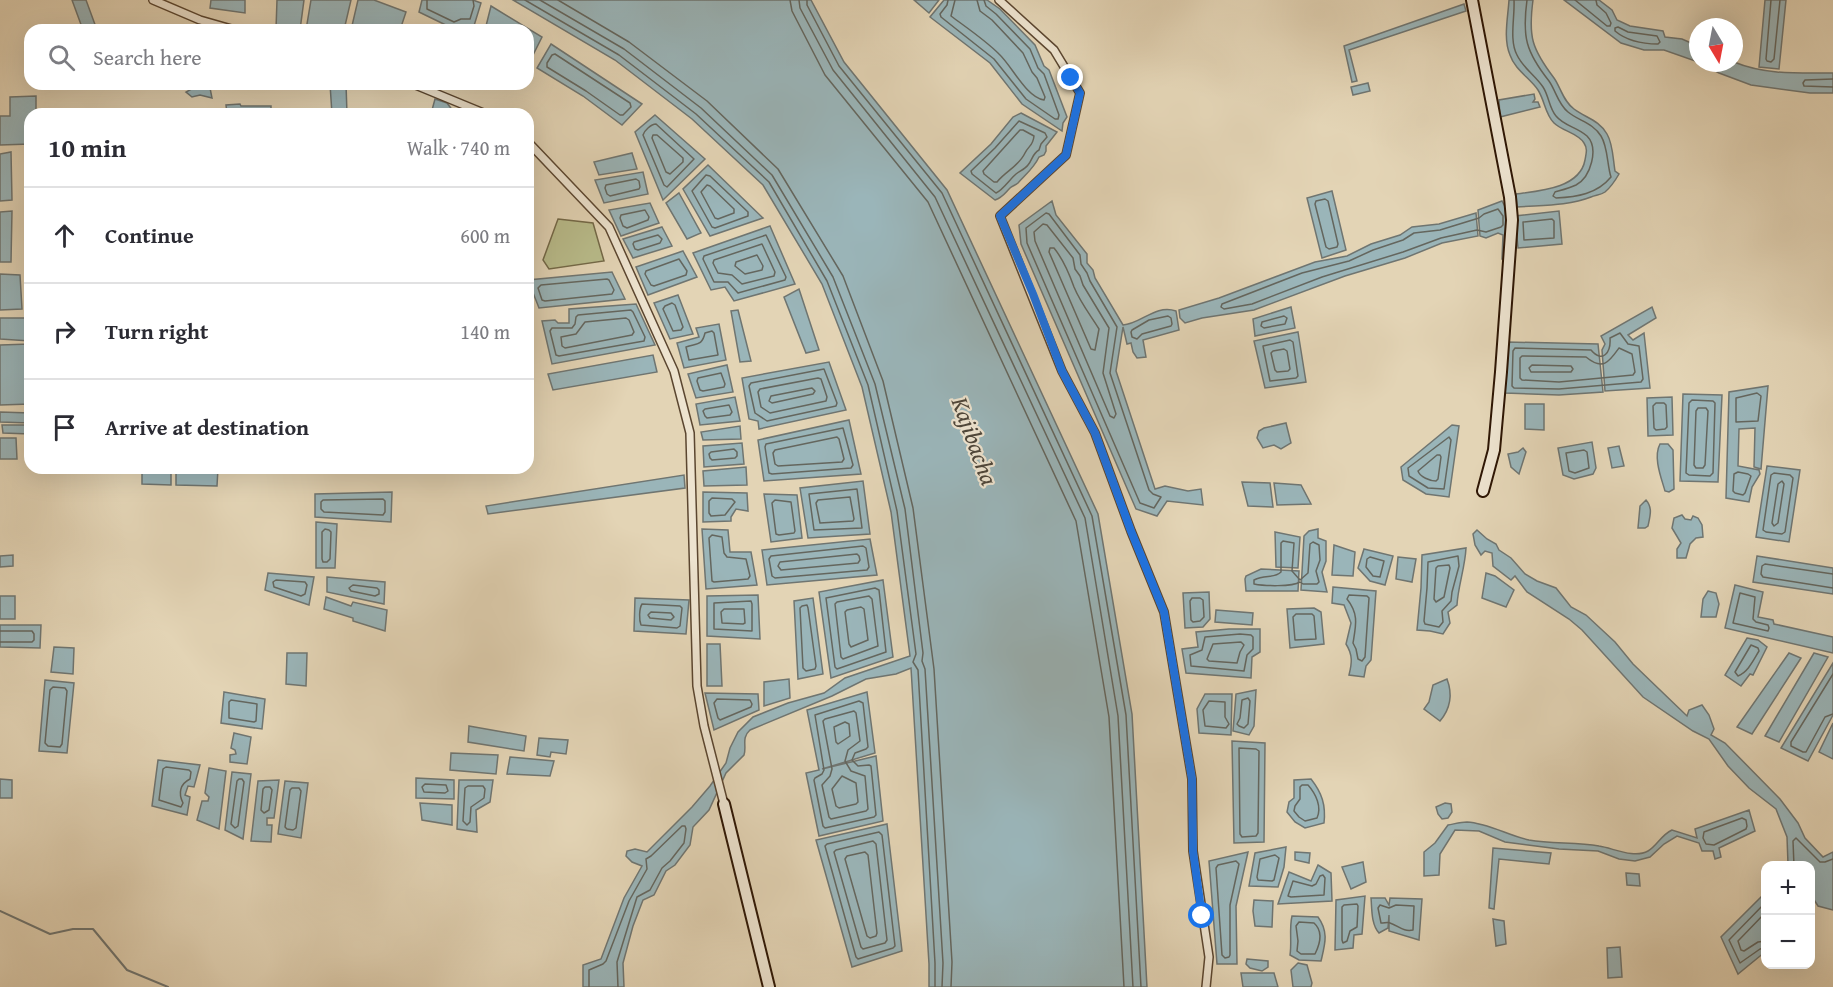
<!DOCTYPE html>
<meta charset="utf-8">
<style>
:root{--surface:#fff;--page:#f2f2f3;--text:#2b2b33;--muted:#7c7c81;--line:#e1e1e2}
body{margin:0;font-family:"Gentium Book Plus",serif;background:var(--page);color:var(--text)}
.controls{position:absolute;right:18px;bottom:18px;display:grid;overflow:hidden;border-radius:12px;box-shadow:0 6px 24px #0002}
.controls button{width:54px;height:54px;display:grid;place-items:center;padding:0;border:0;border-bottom:2px solid var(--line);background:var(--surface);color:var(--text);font:30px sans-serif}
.compass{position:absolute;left:1689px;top:18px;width:54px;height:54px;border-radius:50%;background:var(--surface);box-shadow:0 6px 24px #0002;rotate:170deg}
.stop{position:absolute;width:18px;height:18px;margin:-14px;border:4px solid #1a73e8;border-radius:50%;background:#fff}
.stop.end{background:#1a73e8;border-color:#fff;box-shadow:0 2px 6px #0008}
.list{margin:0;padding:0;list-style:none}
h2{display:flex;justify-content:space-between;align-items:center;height:78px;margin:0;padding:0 24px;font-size:26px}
h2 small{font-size:20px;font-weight:400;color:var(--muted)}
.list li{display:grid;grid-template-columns:39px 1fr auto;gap:18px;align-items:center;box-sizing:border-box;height:96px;padding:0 24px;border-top:2px solid var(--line)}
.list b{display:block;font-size:22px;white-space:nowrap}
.list em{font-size:20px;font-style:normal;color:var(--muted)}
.icon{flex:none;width:33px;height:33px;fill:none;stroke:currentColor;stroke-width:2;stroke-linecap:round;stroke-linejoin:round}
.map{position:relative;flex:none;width:1833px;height:987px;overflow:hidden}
.search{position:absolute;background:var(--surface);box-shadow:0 6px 24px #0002;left:24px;top:24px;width:510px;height:66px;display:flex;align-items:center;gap:15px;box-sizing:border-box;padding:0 21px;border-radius:18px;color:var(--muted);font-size:22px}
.panel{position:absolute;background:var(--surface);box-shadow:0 6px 24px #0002;left:24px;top:108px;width:510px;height:366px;border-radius:18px}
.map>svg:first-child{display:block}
</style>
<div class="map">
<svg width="1833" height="987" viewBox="0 0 1833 987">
<rect width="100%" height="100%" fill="#e3d4b5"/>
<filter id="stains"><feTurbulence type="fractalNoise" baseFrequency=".00333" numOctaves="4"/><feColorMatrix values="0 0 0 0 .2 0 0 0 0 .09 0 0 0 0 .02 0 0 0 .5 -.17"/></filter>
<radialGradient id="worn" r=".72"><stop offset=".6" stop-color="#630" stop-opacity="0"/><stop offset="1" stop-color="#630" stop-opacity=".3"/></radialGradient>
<polygon fill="#b8bb8a" stroke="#736847" stroke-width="1.5" points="558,219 593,223 604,261 549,269 543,260"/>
<g fill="#9ab5b9" stroke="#6f7571" stroke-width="1.5">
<polygon points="72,0 86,0 97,30 83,30"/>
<polygon points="211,0 245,0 245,13 210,8"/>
<polygon points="277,0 304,0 300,30 276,29"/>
<polygon points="311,0 351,0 344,30 306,30"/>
<polygon points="358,0 374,0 406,12 400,30 351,30"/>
<polygon points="422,0 473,0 481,3 473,29 462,25 458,30 456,30 419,12"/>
<path d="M513 0H811L844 62 947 190 1098 514 1132 714 1147 987H929V964L911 668 896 674 866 679 832 696 750 730C741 738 747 746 744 755L726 773 709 810 693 827 690 845 675 865 666 871 654 895 643 900 633 926 623 963 624 987H583V965L601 959 624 898 642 866 632 862 626 856 627 851 635 849 647 852 692 807 710 786 726 763 730 748 738 732 753 717 788 703 824 693 845 678 910 656 891 512 862 387 822 284 763 185 692 119 615 60Z"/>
<polygon points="914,0 939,0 929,13"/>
<polygon points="944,0 987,0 1000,9 1035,45 1044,66 1049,70 1067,117 1063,123 1062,131 1022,104 990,63 930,17"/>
<path d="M1509 0H1533C1528 37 1532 49 1554 78 1561 88 1563 101 1574 109 1586 118 1599 120 1607 134 1613 144 1613 159 1615 171L1619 174C1615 181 1611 187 1605 192 1601 195 1596 195 1591 197 1568 206 1541 205 1517 207L1516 194C1540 191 1580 188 1585 160 1586 154 1588 149 1584 143 1578 133 1562 131 1554 123 1545 114 1545 101 1538 90 1530 78 1515 70 1510 55 1503 39 1508 17 1509 0Z"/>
<polygon points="1564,0 1599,0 1612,10 1617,20 1630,26 1663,31 1665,37 1682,39 1698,46 1698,62 1664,50 1644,50 1621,43"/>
<polygon points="1765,0 1786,0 1779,69 1759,67"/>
<polygon points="1464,4 1466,11 1349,50 1357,81 1352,82 1344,46"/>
<polygon points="491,6 542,37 533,55 528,53 528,30 485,30"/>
<polygon points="551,44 642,104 622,125 583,96 537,68"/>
<path d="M1734 62C1765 75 1800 73 1833 73V93H1810L1751 85 1719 73 1700 63H1734Z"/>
<polygon points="1368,83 1370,91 1353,95 1351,87"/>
<polygon points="330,84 346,84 347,114 332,114"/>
<polygon points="195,87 210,88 212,98 200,95 192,97 186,92"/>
<polygon points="1534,94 1535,99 1533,102 1538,102 1540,107 1500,117 1499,100"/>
<polygon points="36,96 36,114 30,114 30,144 0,145 0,116 10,116 10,97"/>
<polygon points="435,99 447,103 453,111 450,114 435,114 432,110"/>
<polygon points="240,104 241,106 271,106 271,114 227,114 226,105"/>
<path d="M1021 113 1057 132 1046 146V151L1044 155 1039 157C1034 168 1025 175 1018 183 1016 185 1012 186 1010 188 1004 194 1003 197 995 200L960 173 991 144 1013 117Z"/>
<polygon points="655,115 705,159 663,200 635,132"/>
<polygon points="11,152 12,200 0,201 0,154"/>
<polygon points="632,153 637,169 599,175 594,162"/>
<polygon points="708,165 763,218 710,236 683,189"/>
<polygon points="643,172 648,194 604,203 595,180"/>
<polygon points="1332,191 1346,250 1322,258 1307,198"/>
<polygon points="679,193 701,233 687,239 666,203"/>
<path d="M1052 201 1056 215 1087 254V263L1093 270 1095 278 1123 325C1141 324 1155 304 1176 311L1179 330 1143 340 1146 357 1137 358 1133 352 1131 343 1127 344 1123 327 1116 371 1155 489 1165 486 1188 491 1201 489 1203 505 1167 501 1157 516 1136 509 1021 244 1019 225Z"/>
<polygon points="1502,201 1509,214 1507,259 1502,259 1503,235 1498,233 1486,238 1480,236 1478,210"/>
<polygon points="650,203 659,223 621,236 609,210"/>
<polygon points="12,211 11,262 0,262 0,212"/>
<polygon points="1559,211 1562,244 1518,248 1515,216"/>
<polygon points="1476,213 1478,236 1442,243 1405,258 1345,276 1254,310 1202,318 1185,323 1180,318 1179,310 1219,298 1315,262 1347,256 1371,244 1400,235 1412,227 1439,224"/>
<polygon points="770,226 795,284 734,301 725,287 711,290 693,253"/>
<polygon points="662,227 672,246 633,258 623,239"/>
<polygon points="683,251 697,277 648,295 636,267"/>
<polygon points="612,272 625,299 539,308 528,280"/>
<polygon points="0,274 20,275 22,309 0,310"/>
<polygon points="799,289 819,350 806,353 784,297"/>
<polygon points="678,295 693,334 670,339 654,303"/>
<polygon points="636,304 655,345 552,364 542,321 555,320 558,323 569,323 569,309"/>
<polygon points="1291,307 1295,328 1255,336 1253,319"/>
<polygon points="1652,307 1656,318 1628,335 1633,340 1644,333 1650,388 1605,391 1602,350 1605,344 1601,336"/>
<polygon points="738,310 751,361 740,362 731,311"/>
<polygon points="0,318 30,318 30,341 0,339"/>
<polygon points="719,324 726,360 684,368 677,343 699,337 696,328"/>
<polygon points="1298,332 1306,382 1265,388 1254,341"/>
<polygon points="1507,342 1598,344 1603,392 1559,395 1505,393"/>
<polygon points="30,344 30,404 0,405 0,345"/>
<polygon points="653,355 657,372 553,390 548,374"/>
<polygon points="829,362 846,410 759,429 758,421 749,419 742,378"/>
<polygon points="727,365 733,392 696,398 688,374"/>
<polygon points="1768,386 1761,469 1754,467 1755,428 1739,429 1738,466 1759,470 1760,474 1752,487 1749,502 1726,498 1729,392"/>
<polygon points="1683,394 1722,395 1718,482 1680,481"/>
<polygon points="735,397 740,421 700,425 696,404"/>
<polygon points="1672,397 1673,435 1648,436 1647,398"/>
<polygon points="1525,404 1544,404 1544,430 1525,429"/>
<polygon points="0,412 30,413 30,423 0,422"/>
<polygon points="849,420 861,474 764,481 758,440"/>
<polygon points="1286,423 1291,443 1281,449 1274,445 1263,448 1257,438 1259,431 1264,428"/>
<polygon points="2,425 30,425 30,434 3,433"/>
<polygon points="1452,425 1459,426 1449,497 1426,494 1403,480 1401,467"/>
<polygon points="740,426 741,439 703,440 701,432"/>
<polygon points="0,438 16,438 17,459 0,459"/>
<polygon points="1592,442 1596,468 1593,474 1574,479 1563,475 1558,448"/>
<polygon points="742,443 744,464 704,467 703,446"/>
<path d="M1660 444H1668L1673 450 1674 489 1669 492 1665 491C1661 477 1653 457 1660 444Z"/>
<polygon points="1619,446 1624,466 1612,468 1608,448"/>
<polygon points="1523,448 1526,452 1519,474 1511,467 1508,454 1518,452"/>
<polygon points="1767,466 1800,470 1789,542 1756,537"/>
<polygon points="746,467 747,485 704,486 703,471"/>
<polygon points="142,468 171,468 171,485 142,484"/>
<polygon points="176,468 218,468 217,486 176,485"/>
<polygon points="684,475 685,488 488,514 486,506"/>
<polygon points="863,481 870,534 808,538 800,488"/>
<polygon points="1242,482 1270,483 1273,507 1248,506"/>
<polygon points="1274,483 1301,485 1311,504 1277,505"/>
<polygon points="392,492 391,522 315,517 315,494"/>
<polygon points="703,492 747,493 748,511 736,509 731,517 731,521 703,522"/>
<polygon points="764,494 797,495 802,538 771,542"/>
<path d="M1646 500C1653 508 1650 516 1648 526L1645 528H1638L1640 506Z"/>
<polygon points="1682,515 1685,519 1691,520 1693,516 1698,518 1702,525 1703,537 1696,538 1690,544 1686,558 1677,558 1677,549 1681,543 1672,528 1674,518"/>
<polygon points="316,522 337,524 335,568 316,568"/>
<polygon points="702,529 728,530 730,552 751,552 757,585 706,589"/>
<polygon points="1318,529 1318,538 1326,541 1326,561 1322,572 1327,592 1301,590 1304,536 1309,531"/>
<polygon points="1477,530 1487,539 1496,544 1499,550 1511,558 1525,574 1537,581 1556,588 1571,607 1586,615 1615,642 1633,664 1687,716 1689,710 1702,705 1709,715 1714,729 1711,735 1725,743 1780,799 1798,823 1805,838 1823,857 1833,852 1833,910 1818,906 1811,895 1810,866 1789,865 1788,864 1787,837 1776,809 1749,788 1728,766 1709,739 1693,731 1643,697 1582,630 1569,619 1527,592 1515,576 1511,580 1493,566 1492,553 1485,551 1481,555 1475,545 1473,534"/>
<polygon points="1275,532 1300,537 1298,568 1276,567"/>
<polygon points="870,539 877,575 767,585 762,550"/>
<polygon points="1334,545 1355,552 1353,576 1332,575"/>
<path d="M1466 548C1465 568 1458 586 1457 605L1448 612 1450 623 1443 634 1430 631 1417 630 1421 588 1422 555Z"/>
<polygon points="1364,549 1393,556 1385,585 1370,581 1358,568"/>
<polygon points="13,555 13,566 0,567 0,556"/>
<polygon points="1757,556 1833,568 1833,594 1753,582"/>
<polygon points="1398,557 1416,559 1412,582 1396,579"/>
<polygon points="1261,569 1299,571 1298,591 1246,591 1245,579 1246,576"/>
<polygon points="268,573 314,577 309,605 265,590"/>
<polygon points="1486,573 1495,576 1514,590 1506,607 1482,598"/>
<polygon points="327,577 385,582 384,604 327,592"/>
<polygon points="883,580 893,657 831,678 819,592"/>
<polygon points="1735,585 1763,592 1758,617 1773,620 1774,624 1833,637 1833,653 1725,628"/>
<path d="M1333 587 1376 591 1371 660 1366 666 1364 677 1349 675C1352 663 1353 655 1346 644L1351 623 1344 605 1332 603Z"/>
<polygon points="1708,591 1716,593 1719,604 1716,617 1701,617 1703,599"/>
<polygon points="1209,592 1210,619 1203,627 1185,628 1183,593"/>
<polygon points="758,595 760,639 707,636 707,596"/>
<rect x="0" y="596" width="15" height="23"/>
<polygon points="326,597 351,606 353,602 387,610 385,631 353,621 353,618 324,609"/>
<polygon points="635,598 689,600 686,634 634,631"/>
<polygon points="813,598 823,674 798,679 794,601"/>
<polygon points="1314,608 1321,612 1324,644 1290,648 1287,609"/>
<polygon points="1216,610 1253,613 1252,625 1215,622"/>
<polygon points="0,625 41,625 40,648 0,647"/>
<polygon points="1229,629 1260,629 1260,652 1252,657 1251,678 1186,673 1182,649 1198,647 1196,632"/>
<polygon points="1747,638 1758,640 1767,647 1753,675 1750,674 1741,686 1725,675"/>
<polygon points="707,644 720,644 722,686 707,686"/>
<polygon points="54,647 74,648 73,674 51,672"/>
<polygon points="287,653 307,653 306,686 286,684"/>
<polygon points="1789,653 1801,658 1752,734 1737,727"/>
<polygon points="1814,653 1828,657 1779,742 1765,736"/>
<polygon points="1833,663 1833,715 1808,761 1781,748"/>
<polygon points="789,679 790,698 764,706 764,682"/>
<path d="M1447 679C1453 695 1451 708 1440 721L1424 709 1429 702 1433 685Z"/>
<polygon points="45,680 74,683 67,753 39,751"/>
<polygon points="1256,690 1254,726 1249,735 1233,731 1236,694"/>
<polygon points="224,692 265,699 262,729 221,723"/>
<polygon points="867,692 875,753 822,769 876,756 883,821 819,836 806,773 819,770 807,710"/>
<polygon points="705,693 758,694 759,710 714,730"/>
<polygon points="1205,694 1232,694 1231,735 1199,733 1197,709"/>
<polygon points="1833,723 1833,759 1819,752"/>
<polygon points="469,726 526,736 524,751 468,742"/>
<polygon points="234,733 251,737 247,764 230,762 230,755 236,754 235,750 231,748"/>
<polygon points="539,738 568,740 566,754 551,752 550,757 537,755"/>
<polygon points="1232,741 1265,743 1264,842 1234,843"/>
<polygon points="451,753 498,755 496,774 450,770"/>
<polygon points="510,757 554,761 550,776 507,774"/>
<polygon points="158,760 200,765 194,787 188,786 185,795 190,797 187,815 152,806"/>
<polygon points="209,768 226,771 219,829 197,820 202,801 208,801 209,797 205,793"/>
<polygon points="232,772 251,774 243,839 225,830"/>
<polygon points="416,778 454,780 454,799 416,798"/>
<polygon points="0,779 12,780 12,798 0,798"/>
<path d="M1311 779C1322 793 1326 805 1324 823L1305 828 1295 822 1287 812 1289 802 1294 798V780Z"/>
<polygon points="279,780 274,818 267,818 267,825 272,825 271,842 251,841 258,781"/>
<polygon points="459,780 493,780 490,802 476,810 477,832 457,829"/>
<polygon points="285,781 308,783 301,838 278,834"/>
<polygon points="420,803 452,805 452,825 422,820"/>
<polygon points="1445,803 1451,804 1452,812 1448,818 1442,819 1438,814 1436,807"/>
<path d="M1749 810 1755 831 1719 848 1721 857 1715 859 1713 851H1702L1699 843 1677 836 1664 844 1650 857 1635 861 1619 859 1598 851 1559 849 1505 842 1479 831 1455 830 1440 854 1439 875 1424 876V852L1435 843 1448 825C1454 824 1461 822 1467 822 1488 823 1509 836 1529 840 1552 844 1576 842 1599 846 1613 848 1634 859 1648 851 1657 846 1661 835 1672 830L1697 838 1695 829Z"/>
<polygon points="887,824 902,951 852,967 816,840"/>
<polygon points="1286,847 1284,867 1278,887 1249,886 1255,853"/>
<polygon points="1493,848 1551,853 1549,864 1499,859 1494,909 1489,908"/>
<polygon points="1248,852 1236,906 1237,964 1217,964 1209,861"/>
<polygon points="1295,852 1310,853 1309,863 1295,860"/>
<polygon points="1363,862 1366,882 1351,889 1342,867"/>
<polygon points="1318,865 1331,873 1332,901 1278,904 1289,872 1311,881"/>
<polygon points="1626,873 1639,874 1640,886 1627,885"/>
<polygon points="1765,893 1765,952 1738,974 1721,937"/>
<polygon points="1365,896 1362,934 1354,935 1353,948 1335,950 1336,900"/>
<path d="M1371 898H1385L1389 905 1390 898 1422 899 1419 940 1389 931V915L1388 928 1379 933C1371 924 1372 909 1371 898Z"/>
<polygon points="1254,900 1273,901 1272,927 1255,926 1253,911"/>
<path d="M1292 916 1318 917C1329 932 1325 944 1321 961L1299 960 1290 955C1292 942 1289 929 1292 916Z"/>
<polygon points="1493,919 1504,921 1506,944 1496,946"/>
<polygon points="1620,947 1622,977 1608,978 1607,948"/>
<polygon points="1247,959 1268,961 1268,967 1262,971 1250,968 1246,964"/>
<polygon points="1298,963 1307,965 1312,983 1311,987 1293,987 1291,970"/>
<polygon points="1241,973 1274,973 1278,987 1243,987"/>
</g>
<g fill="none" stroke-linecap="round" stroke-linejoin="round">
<g stroke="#64665e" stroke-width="1.5">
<polyline points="427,0 427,9 454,22 461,19 470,19 474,6 473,0"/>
<polyline points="525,0 619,55 696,114 769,182 827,281 868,385 897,511 916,654 913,662 918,670 935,963 935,987"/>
<polyline points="540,0 624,49 701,108 772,175 833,277 875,384 905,509 923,653 922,661 925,669 943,963 942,987"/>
<polyline points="558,0 629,42 707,101 778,169 843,276 883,381 913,508 934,669 952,962 951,987"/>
<polyline points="790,0 792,11 825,75 928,202 1076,521 1109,717 1124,987"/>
<polyline points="799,0 800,8 833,70 935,197 1085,518 1118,716 1133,987"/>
<polyline points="807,0 807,5 839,66 942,193 1092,516 1126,715 1141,987"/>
<polyline points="948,0 947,5 940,14 941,17 994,59 1026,99 1055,119 1058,119 1059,115 1044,74 1038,68 1030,49 996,14 986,6 984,0"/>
<path d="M955 0 951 16C967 28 985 40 999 54 1012 66 1026 97 1044 100L1045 97 1037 78 1032 72 1023 53 992 20 980 11 977 0"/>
<path d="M1514 0C1515 17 1509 40 1517 55 1523 68 1535 75 1543 87 1549 96 1549 108 1556 116 1564 126 1577 127 1587 136 1599 148 1591 177 1576 185 1570 188 1562 190 1555 192L1553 196 1556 198C1577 197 1597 194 1611 177 1607 165 1608 147 1601 136 1593 123 1579 121 1568 112 1558 104 1556 91 1549 81 1526 52 1522 37 1527 0"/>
<polyline points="1575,0 1607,26 1610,26 1611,23 1606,13 1597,5 1596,0"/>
<polyline points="1771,0 1766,59 1767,61 1771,62 1774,59 1780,0"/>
<path d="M1618 27 1628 32 1657 36 1660 42 1658 44C1642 44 1627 41 1615 31V28Z"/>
<polygon points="555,54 630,103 631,107 623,115 620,115 586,91 547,67 547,63 552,55"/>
<polyline points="1833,79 1805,80 1803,83 1804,86 1833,87"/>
<path d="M1019 121 1045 133 1047 137 1041 144 1039 150C1032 154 1033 159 1028 165 1025 169 1020 171 1016 174 1010 179 1003 190 996 193L972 174 971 171 995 148Z"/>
<path d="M656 124 694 159 667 187 664 185 643 135C644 131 651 124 656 124Z"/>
<path d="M1020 130H1023L1034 136C1033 146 1029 145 1025 153 1019 166 1006 171 997 182H994L984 174 983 171Z"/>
<polygon points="653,135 657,135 683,158 683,162 670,174 666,172 652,138"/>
<polygon points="706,175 710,176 748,212 748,216 715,228 712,227 692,191"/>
<polygon points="636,179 639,181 640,187 639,189 610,196 607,194 605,188 606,185"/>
<polygon points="707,185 710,186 734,209 734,213 718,219 715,218 701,192"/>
<polygon points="1325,199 1328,201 1338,244 1337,247 1329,249 1326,247 1315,204 1316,201"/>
<polygon points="1498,209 1503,216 1503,225 1501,227 1486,232 1477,230 1441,238 1403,252 1322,277 1252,304 1224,309 1221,307 1222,304 1302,273 1349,261 1373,250 1403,240 1414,233 1440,230 1479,218 1484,214"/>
<polygon points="645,210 649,217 648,220 627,228 623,226 620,218 621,215"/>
<polygon points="1046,213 1049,214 1080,255 1081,264 1087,273 1090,281 1117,327 1110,373 1149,490 1153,494 1161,497 1154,508 1140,503 1027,243 1026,228"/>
<polygon points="1552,219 1554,221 1554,238 1524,240 1523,222"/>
<polygon points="1043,224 1047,225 1073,258 1075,269 1080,276 1083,285 1109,328 1103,373 1116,414 1114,418 1110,416 1035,241 1034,232"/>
<polygon points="658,235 662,239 660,243 638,250 635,249 633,244 634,242"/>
<polygon points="766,235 786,277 785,280 738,293 728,282 714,282 703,259 704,256"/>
<polygon points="762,244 775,272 774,276 742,284 732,275 718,273 713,263 714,260"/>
<path d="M1050 248H1054C1063 259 1069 273 1074 287 1080 302 1091 316 1099 329L1095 350 1091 349 1049 252Z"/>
<polygon points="757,255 763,266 762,270 745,274 735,266 736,262"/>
<polygon points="679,259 687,271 686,275 654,286 651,285 645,274 646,271"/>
<polygon points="607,279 609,280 614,290 612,294 545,301 542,300 538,288 541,285"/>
<polygon points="672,303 675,305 683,327 681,330 673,331 663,309 665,306"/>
<polygon points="631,310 633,312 645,337 644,341 559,356 556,355 550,331 552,328 572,328 575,324 576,317 578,315"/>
<polygon points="1168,316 1171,318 1172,324 1171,326 1142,334 1137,339 1132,337 1131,332 1132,330 1149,320"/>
<polygon points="1284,316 1287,318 1285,324 1264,328 1261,326 1262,322"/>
<polygon points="626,318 629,320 634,332 632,335 565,348 562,346 561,337 576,334 585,322"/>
<path d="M712 331 714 333 718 355 689 360 686 347C697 343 702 346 705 333Z"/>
<path d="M1620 333 1628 344 1639 346 1643 379 1641 382 1559 389 1514 388 1512 386 1513 351 1515 348 1591 350C1603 364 1611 352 1610 338Z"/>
<polygon points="1290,340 1293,342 1298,376 1296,378 1270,381 1263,346"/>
<path d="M1619 348 1632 354 1635 372 1633 375 1559 382 1522 380 1520 378V358L1522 356 1586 357C1603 371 1609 362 1619 348Z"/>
<polygon points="1284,349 1287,351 1290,369 1288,371 1277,372 1275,370 1271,353 1273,351"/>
<polygon points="1532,365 1571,366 1573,369 1571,372 1531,372 1529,368"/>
<polygon points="824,369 837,403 836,406 767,421 755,413 749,386 751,383"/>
<polygon points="721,373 725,384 724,387 703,391 700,390 697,381 698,378"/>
<polygon points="818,378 821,379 827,397 826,401 770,413 761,407 758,392 760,389"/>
<polygon points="812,388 815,391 813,394 772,403 769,401 771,396"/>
<polygon points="1757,393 1761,396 1758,421 1736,422 1736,398"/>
<polygon points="1692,400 1713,401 1715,403 1713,473 1710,476 1689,475 1686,473 1689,403"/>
<polygon points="1656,403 1664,403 1666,405 1667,427 1665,429 1656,430 1654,428 1653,406"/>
<polygon points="729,405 732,412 730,415 707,418 705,416 703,411 705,409"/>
<polygon points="1698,408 1706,408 1708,411 1705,465 1703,468 1696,468 1694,465 1696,411"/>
<polygon points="843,428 853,465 851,468 772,474 769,473 765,447 766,444"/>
<polygon points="837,437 839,439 844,459 842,462 778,466 775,464 773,453 775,450"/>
<polygon points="1449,437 1451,440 1444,489 1428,488 1409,476 1408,468"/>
<polygon points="734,449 737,452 737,456 735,458 712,460 710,458 709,454 711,452"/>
<polygon points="1584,450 1587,452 1589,468 1575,473 1569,471 1566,453"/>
<path d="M1437 455H1440L1441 457 1438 479 1436 481C1430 481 1420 477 1418 471Z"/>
<polygon points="1738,472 1748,474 1751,476 1745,493 1743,495 1735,493 1733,491 1734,474"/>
<polygon points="1774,473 1790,475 1793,478 1785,532 1782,534 1766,532 1763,530 1771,475"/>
<polygon points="1782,481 1784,484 1778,523 1774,526 1772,523 1778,484"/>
<polygon points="857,489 862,528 814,530 809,494"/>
<polygon points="850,497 854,519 853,521 820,523 816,503 818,500"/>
<polygon points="712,498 732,499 735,502 725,515 711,516 709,513 709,501"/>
<polygon points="383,499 385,501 385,512 383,515 324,512 321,509 321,502 323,500"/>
<polygon points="775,500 791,502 795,531 794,533 779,535 776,534 772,503"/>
<polygon points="325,529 329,530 331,532 330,559 327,562 323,562 322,559 322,532"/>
<polygon points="712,535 722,537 724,553 727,557 746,559 750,576 748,579 714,582 712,581 709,538"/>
<path d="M1283 541 1294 543 1292 571 1300 580 1308 573 1310 544 1313 542 1319 545 1320 560 1316 571 1319 582 1317 584H1303L1300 582C1292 587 1264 586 1254 584V580C1265 574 1274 579 1281 572V543Z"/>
<polygon points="863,546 866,548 869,567 867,570 775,578 772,576 769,559 771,556"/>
<polygon points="857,554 859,556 860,560 858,563 781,570 778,566 780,562"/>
<polygon points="1458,556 1459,566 1452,592 1451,601 1442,611 1443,622 1439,627 1425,624 1424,621 1427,588 1428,562"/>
<polygon points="1370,557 1384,561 1380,577 1373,576 1366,567 1367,559"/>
<polygon points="1449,565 1450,568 1444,597 1436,602 1434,599 1436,568 1438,566"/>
<polyline points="1833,574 1765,564 1762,566 1761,574 1763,577 1833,588"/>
<polygon points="276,580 305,582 307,585 305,594 301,596 274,587 273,582"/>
<polygon points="353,585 377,588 379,590 379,594 375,596 351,591 349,588"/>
<polygon points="875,588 879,590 886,652 837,669 835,667 826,598"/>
<polygon points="1740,593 1755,597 1753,619 1756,622 1768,625 1769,628 1768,631 1733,623"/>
<path d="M1349 595 1367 596 1369 598 1365 657 1362 661 1358 659 1356 649 1353 643C1356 625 1359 614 1347 599Z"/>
<polygon points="869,596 872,599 878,646 843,659 841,657 835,604 837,602"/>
<polygon points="1192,598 1200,598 1203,600 1204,617 1200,621 1193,622 1191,620 1190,601"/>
<polygon points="751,601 752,604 752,631 714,629 714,603"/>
<path d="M642 604 680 606 682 608 680 626 677 628 641 625C639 620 639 609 642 604Z"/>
<polygon points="807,605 808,608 816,666 815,669 806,671 803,668 800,608 802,606"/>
<polygon points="861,607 864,609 868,640 851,647 849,644 845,612 847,610"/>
<polygon points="724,609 744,609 745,623 743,624 722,623 721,612"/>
<polygon points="651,612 671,613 674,617 671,620 650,618 648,615"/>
<polygon points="1296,614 1312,614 1314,616 1316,639 1295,640 1293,617"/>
<polyline points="0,631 32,631 34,634 34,640 32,642 0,642"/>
<polygon points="1240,634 1251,635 1253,637 1253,649 1247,655 1244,671 1191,666 1190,655 1202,650 1205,637"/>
<polygon points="1241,642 1244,645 1240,652 1237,663 1209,661 1207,659 1213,644"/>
<path d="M1751 645 1758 648 1759 651C1753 661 1748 672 1738 676L1735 672Z"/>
<polyline points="1833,674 1791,742 1791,746 1803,752 1806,752 1825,717 1833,714"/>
<polygon points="53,687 65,688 67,691 62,744 60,747 48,746 45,743 50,690"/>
<polygon points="1248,698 1250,701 1248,724 1244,728 1239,726 1237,724 1240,718 1242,700"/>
<polygon points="717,699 750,700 752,704 751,707 720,720 718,718 714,703"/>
<polygon points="231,700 257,704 256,721 254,722 229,718 229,702"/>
<polygon points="859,701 863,703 868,747 866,749 855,753 852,760 858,766 869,765 871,766 876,815 874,817 825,828 823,826 814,780 815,778 822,774 824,770 815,715"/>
<polygon points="1209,701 1225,702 1225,717 1229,724 1226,728 1205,726 1203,710"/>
<polygon points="854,711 856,713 860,741 848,750 845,761 851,771 865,776 868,809 866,811 831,819 829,817 822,785 830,776 832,769 823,721 825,719"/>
<polygon points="845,722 849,724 850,736 838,744 836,742 834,727"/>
<polygon points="1239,748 1256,749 1259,751 1258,833 1256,836 1242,837 1240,834"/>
<path d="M166 767 189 770 191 772 190 779C180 784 178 793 183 803L181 807 159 800 163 769Z"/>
<polygon points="842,776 856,783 858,802 856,804 839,808 836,806 832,789"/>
<polygon points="239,779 242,779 244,782 238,826 235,828 231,824 237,781"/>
<polygon points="425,784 446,785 448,791 445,793 424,792 422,787"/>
<path d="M1302 785H1308C1316 794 1322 807 1317 818L1305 821 1299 817 1294 811 1295 806 1300 799V787Z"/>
<polygon points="468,786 483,786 485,789 484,798 471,807 470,822 467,825 463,821 465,788"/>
<polygon points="265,787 270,787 272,790 269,810 264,813 261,810 263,789"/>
<polygon points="292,788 299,788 301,791 296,828 293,830 287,829 285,827 290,790"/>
<polygon points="1742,818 1746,820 1747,826 1746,829 1714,845 1706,844 1703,838 1704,832"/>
<polygon points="879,832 882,835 895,946 893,948 858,959 856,957 825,846 827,844"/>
<polygon points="873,841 876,844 887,940 885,943 863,949 861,947 834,852 836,850"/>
<polygon points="865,852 868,855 877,933 876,936 870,938 867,936 845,859 847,856"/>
<polygon points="1275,855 1279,858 1274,880 1272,881 1258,880 1257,877 1260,859"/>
<polygon points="1236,861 1239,864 1230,905 1230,955 1229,957 1225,958 1222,955 1216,868 1218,865"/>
<polyline points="1794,866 1793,841 1796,838 1820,862 1825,862 1833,859"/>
<polygon points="1323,875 1325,878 1324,895 1291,897 1288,896 1293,881 1312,886 1316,884 1320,876"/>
<polyline points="1766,902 1729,940 1740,963 1760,949 1766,948"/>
<polygon points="1357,904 1358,906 1357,927 1350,931 1347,941 1343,943 1342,940 1342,907 1344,905"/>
<path d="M1380 905 1389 908 1396 905 1414 906 1413 930C1403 932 1399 926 1390 923 1389 922 1382 923 1381 923L1378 908Z"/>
<polyline points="1766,912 1738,941 1741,950 1744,951 1758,942 1766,941"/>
<path d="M1299 922 1314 923C1323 931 1320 944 1315 954H1301L1297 951 1298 941 1296 926Z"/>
<polyline points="589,987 589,970 603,964 606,961 629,901 647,869 646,859 651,856 682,826 685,826 686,829 684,843 670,861 662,868 650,890 637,897 617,962 618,987"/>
</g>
<polyline stroke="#6f7571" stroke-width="2" points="0,911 50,934 73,929 93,929 127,970 168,987"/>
<defs>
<g id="street">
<polyline points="153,0 200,20 235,30"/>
<polyline points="999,0 1054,50 1080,93 1066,155 1000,216 1062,371 1095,433 1131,531 1164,612 1192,779 1193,851 1209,957 1206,987"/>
<polyline points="413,84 486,114"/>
<polyline points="528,142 609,227 674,371 690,433 697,686 704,726 724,804"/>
</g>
<g id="secondary">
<polyline points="1472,0 1510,197 1512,220 1501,372 1494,450 1483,491"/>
<polyline points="724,804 769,987"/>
</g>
</defs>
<use href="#street" stroke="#5b4630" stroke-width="10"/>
<use href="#secondary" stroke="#2e1604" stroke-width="14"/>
<use href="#street" stroke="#ede3cf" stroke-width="7"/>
<use href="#secondary" stroke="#ede3cf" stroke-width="10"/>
</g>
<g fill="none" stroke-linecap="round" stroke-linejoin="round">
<polyline stroke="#1a73e8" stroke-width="8" points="1071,78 1080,93 1066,155 1000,216 1033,294 1062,371 1095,433 1131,531 1164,612 1192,779 1193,851 1202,916"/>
</g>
<g text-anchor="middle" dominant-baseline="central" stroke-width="4.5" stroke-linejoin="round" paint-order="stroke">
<g font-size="24" font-style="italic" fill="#4e463a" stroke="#ede3cf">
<text transform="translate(975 441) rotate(70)">Kajibacha</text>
</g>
</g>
<rect width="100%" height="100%" filter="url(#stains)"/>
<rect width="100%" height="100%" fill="url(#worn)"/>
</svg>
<div class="controls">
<button>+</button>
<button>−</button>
</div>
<svg class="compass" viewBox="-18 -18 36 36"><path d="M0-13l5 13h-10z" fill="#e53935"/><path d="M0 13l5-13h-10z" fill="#7c7c81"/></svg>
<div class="stop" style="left:1202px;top:916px"></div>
<div class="stop end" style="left:1071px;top:78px"></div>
<div class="search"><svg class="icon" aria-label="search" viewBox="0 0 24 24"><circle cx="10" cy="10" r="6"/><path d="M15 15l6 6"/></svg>Search here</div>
<section class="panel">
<h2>10 min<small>Walk · 740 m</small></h2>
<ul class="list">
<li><svg class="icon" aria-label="ahead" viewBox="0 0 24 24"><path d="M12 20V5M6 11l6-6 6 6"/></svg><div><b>Continue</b></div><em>600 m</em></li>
<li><svg class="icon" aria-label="right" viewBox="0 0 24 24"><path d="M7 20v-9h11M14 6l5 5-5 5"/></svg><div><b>Turn right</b></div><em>140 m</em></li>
<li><svg class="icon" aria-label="arrive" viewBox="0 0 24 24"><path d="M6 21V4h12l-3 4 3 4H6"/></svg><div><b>Arrive at destination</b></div></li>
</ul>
</section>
</div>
